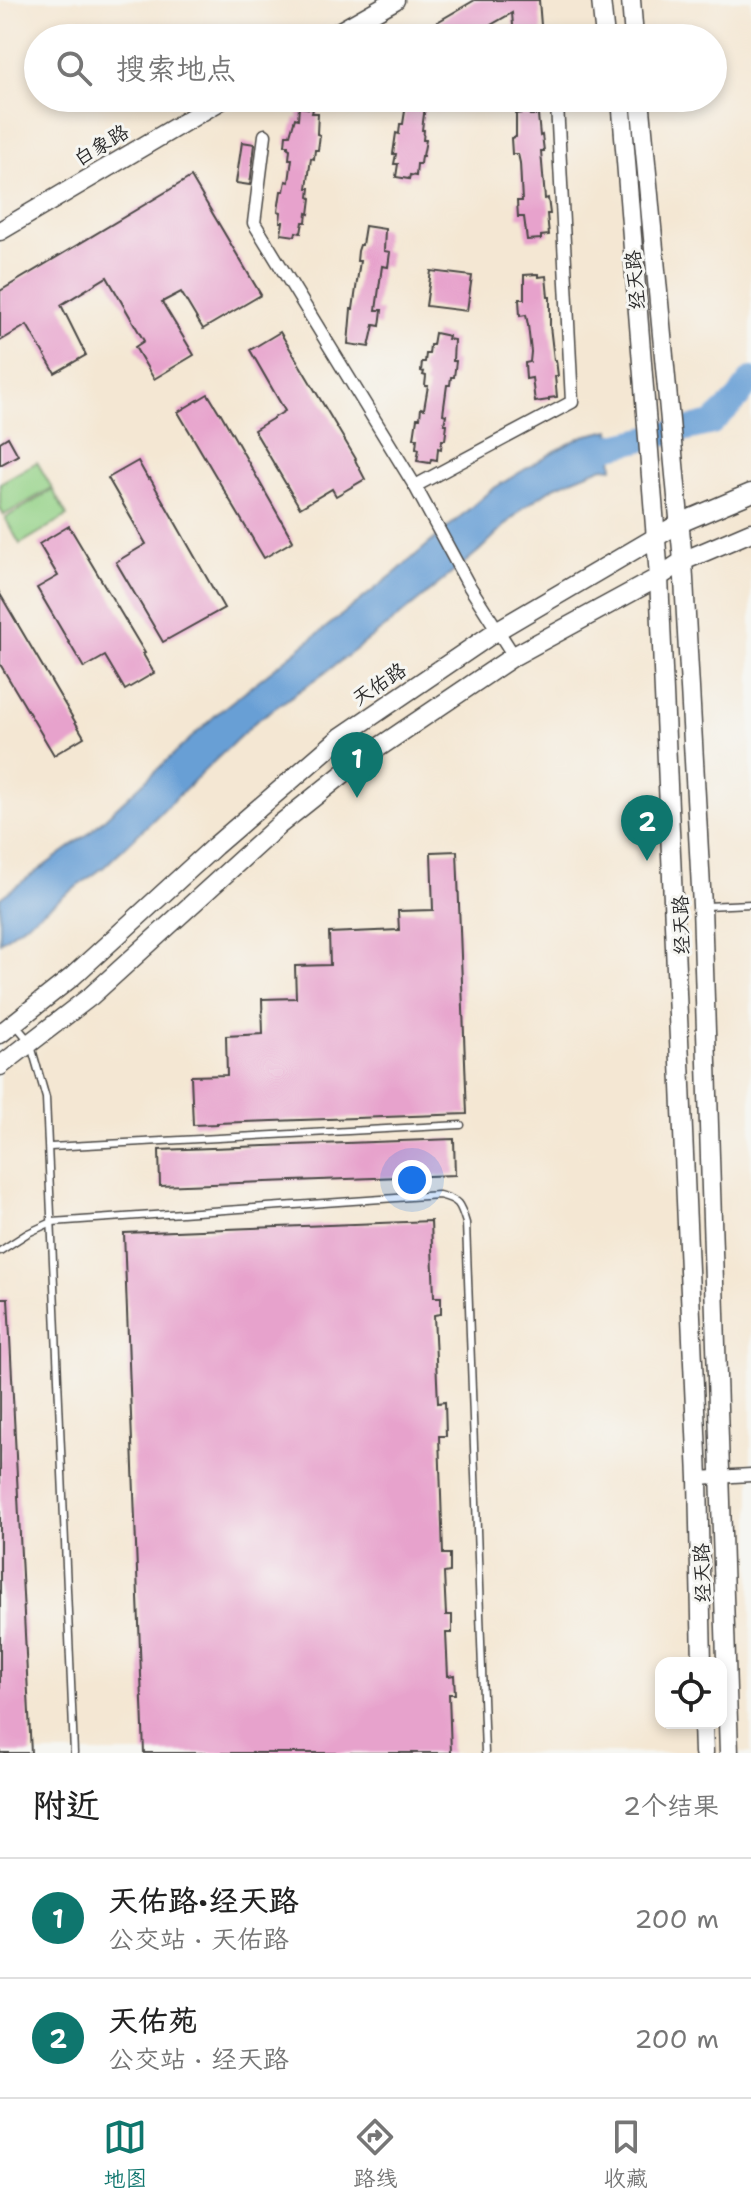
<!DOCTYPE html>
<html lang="zh">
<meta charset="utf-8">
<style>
:root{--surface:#fff;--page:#f6f6f6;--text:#222;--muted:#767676;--line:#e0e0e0;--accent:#0f766e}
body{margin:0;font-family:"Shantell Sans","LXGW WenKai TC",sans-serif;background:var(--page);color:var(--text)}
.controls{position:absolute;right:24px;bottom:24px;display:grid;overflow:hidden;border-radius:16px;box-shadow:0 4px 12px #0003}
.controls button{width:72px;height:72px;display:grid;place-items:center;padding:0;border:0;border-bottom:2px solid var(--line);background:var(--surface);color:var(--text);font:40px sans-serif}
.you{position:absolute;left:412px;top:1180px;width:28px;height:28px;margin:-20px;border:6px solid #fff;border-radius:50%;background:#1a73e8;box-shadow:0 0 0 12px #1a73e833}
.badge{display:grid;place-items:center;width:52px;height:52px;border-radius:50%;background:var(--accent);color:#fff;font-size:26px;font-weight:700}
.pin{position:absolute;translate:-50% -66px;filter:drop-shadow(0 2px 4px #0008)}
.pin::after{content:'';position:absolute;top:42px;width:28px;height:24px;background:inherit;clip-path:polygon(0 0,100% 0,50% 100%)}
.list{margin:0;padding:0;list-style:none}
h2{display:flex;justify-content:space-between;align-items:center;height:104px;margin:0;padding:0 32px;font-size:34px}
h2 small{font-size:26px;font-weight:400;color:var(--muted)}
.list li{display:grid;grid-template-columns:52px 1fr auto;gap:24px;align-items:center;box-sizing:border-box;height:120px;padding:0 32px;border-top:2px solid var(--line)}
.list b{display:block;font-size:30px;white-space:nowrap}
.list p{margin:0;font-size:26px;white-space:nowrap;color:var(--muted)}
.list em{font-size:26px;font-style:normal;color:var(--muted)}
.icon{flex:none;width:44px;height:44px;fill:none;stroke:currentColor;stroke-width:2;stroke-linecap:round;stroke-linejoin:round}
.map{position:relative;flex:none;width:751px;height:1753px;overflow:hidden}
.search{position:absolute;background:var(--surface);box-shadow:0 4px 12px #0003;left:24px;right:24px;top:24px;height:88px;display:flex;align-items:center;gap:20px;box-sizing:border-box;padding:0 28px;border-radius:44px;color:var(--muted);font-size:30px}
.sheet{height:344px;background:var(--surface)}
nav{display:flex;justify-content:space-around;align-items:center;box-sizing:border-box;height:112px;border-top:2px solid var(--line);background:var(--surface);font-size:22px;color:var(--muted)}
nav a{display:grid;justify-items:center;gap:4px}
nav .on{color:var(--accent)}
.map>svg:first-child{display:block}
</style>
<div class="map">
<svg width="751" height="1753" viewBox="0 0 751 1753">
<rect width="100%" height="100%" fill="#f6f6f2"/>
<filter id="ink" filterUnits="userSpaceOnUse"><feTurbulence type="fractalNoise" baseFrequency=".0125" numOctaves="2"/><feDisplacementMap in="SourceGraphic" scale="16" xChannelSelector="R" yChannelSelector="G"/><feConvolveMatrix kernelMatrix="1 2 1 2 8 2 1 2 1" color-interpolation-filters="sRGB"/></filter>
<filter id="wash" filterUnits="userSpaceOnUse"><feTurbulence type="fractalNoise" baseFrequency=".006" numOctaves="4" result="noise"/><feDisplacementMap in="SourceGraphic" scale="32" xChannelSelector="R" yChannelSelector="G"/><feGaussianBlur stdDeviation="1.8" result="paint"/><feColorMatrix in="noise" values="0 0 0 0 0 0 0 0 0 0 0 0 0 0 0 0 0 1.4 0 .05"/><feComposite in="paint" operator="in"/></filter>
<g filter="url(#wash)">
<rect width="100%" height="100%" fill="#f4e7d3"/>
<g fill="#94d287" stroke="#607e59" stroke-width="2">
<polygon points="37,462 52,488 4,515 0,508 0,483"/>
<polygon points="53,490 67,516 20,544 5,518"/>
</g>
<polygon fill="#689fd5" stroke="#4a6580" stroke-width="2" points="610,430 613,468 603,467 554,487 523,508 479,551 391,623 322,675 255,722 104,867 0,942 0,898 88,834 220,711 395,573 491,490 555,451 583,436"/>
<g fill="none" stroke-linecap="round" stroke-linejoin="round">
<polyline stroke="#689fd5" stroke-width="24" points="581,454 712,423 738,398 751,379"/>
</g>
<g id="blocks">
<g fill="#e7a2cc">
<polygon points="475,0 539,0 542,38 514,38 512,13 468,38 410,38"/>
<polygon points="407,98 426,98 422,130 424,130 423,140 426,140 423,156 421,156 420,164 417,164 416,176 410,175 409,179 396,177 398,164 394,164 396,154 393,154 396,133 399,134 400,124 403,124"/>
<polygon points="299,107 313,109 312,113 318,113 317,134 320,135 318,150 315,150 314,159 311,158 307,188 310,188 309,197 311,198 309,214 307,213 306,222 303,222 301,233 296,232 295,236 281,234 283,222 280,222 281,212 278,211 281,191 284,191 286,181 289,182 292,159 289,159 290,149 288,148 288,145 285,145 286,135 290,135 295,118 298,119"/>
<polygon points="530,112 530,115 538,115 540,136 542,135 544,151 541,151 545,199 548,198 550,214 547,214 549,235 541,236 541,239 527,240 524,217 518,217 517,201 522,201 520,163 518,154 512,154 511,138 516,137 516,114"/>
<polygon points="242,142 255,144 250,185 236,183"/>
<polygon points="191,177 261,295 203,329 181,292 162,302 194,355 154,379 135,347 144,341 107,277 61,305 86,355 55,373 27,325 0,341 0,291"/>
<polygon points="365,226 385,229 384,251 390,252 388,267 382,266 376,310 382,310 380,326 374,325 369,347 348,344 351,309 353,309 360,261 357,261 358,251 360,245 362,245"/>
<polygon points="431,271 472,276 467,311 426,306"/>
<polygon points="538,274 538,277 546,276 548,297 550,297 550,326 554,360 556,360 558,376 555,376 557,397 549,398 549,400 535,402 532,378 526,379 525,363 530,362 531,352 528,325 526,315 520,316 519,299 524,299 524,275"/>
<polygon points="280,332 356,459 355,460 365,479 336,496 332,489 300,508 254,430 285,411 250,350"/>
<polygon points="435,333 449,336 448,339 454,340 453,361 456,361 454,377 451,377 450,385 447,385 443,414 446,415 444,424 447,424 445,440 442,440 441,449 438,448 437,460 431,459 430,463 417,461 419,449 416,448 417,438 414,438 417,418 420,418 421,408 424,409 428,386 425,386 426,376 423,375 424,372 421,371 422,362 425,362 426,354 429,354 430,345 433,345"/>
<polygon points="208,394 219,412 220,412 293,541 264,558 178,412"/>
<polygon points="8,437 18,455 0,465 0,442"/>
<polygon points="138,461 148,479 150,478 224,608 163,642 116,562 146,544 108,478"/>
<polygon points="69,526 145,653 143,654 154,673 125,690 105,656 84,668 37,588 58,576 39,544"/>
<polygon points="0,594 84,737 54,755 0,664"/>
<polygon points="457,851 467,1114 217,1123 217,1124 193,1125 191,1076 227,1075 226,1036 263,1034 262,999 296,998 295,966 330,965 329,933 399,930 398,911 433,910 431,852"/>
<polygon points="454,1139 455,1175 160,1186 159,1150"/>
<polygon points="431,1221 434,1297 441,1297 441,1314 434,1315 438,1403 445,1402 446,1436 439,1436 443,1554 450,1554 450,1572 444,1573 446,1615 452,1615 452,1633 446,1633 448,1676 454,1675 455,1694 449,1694 451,1753 144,1753 124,1233"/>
<polygon points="0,1298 8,1298 31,1753 0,1753"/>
</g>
</g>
</g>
<g filter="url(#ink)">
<use href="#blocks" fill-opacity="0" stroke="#494744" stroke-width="2"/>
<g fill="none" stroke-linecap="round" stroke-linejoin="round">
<defs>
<g id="lane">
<polyline points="706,906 751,904"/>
<polyline points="15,1024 30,1042 46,1098 74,1753"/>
<polyline points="50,1147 461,1125"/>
<path d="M0 1251 28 1233 52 1222 439 1195C459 1200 460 1203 466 1223L485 1753"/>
</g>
<g id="street">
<polyline points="265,135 254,223 415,486 468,584 514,656"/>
<polyline points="415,486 572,402 557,104 527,102 520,98"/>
<polyline points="698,1478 751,1475"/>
</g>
<g id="secondary">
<polyline points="601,0 605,38"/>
<polyline points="631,0 634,38"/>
<polyline points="328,38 395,0"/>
<polyline points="621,98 659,577 698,1478 702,1663"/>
<polyline points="640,98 683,561 702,906 729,1753"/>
<polyline points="0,231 225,98"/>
<polyline points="0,1034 72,977 215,846 341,737 498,630 680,523 751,493"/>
<polyline points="0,1066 91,996 279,825 363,758 514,656 659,577 683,561 751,532"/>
<polyline points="703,1723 704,1753"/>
</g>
</defs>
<use href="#lane" stroke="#494744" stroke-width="9"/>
<use href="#street" stroke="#494744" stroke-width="15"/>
<use href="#secondary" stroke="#494744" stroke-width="21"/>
<use href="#lane" stroke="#fff" stroke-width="6"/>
<use href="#street" stroke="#fff" stroke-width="12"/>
<use href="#secondary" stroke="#fff" stroke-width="18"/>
</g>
</g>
<g text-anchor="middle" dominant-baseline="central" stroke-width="6" stroke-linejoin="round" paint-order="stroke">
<g font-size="20" fill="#2b2b2b" stroke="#f6f6f2">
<text transform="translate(101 145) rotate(-31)">白象路</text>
<text transform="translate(635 280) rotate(-95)">经天路</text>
<text transform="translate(379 684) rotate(-34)">天佑路</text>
<text transform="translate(681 925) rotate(-92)">经天路</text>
<text transform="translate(702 1573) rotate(-92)">经天路</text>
</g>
</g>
</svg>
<div class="controls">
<button><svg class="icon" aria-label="locate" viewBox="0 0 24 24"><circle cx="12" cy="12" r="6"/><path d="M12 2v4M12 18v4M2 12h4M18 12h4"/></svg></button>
</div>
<div class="you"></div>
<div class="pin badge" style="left:357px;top:798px">1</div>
<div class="pin badge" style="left:647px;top:861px">2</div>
<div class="search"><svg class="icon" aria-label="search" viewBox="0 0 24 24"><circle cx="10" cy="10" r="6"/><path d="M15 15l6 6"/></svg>搜索地点</div>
</div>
<section class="sheet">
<h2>附近<small>2个结果</small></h2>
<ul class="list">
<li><span class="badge">1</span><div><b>天佑路·经天路</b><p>公交站 · 天佑路</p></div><em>200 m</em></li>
<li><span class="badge">2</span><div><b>天佑苑</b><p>公交站 · 经天路</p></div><em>200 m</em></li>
</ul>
</section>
<nav>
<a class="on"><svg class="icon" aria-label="map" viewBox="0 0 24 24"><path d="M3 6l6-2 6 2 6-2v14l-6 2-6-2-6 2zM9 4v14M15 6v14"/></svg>地图</a>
<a><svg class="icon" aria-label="directions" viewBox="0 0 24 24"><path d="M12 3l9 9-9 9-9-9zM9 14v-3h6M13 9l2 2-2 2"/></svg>路线</a>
<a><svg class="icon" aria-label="saved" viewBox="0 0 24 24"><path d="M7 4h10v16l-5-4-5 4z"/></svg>收藏</a>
</nav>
